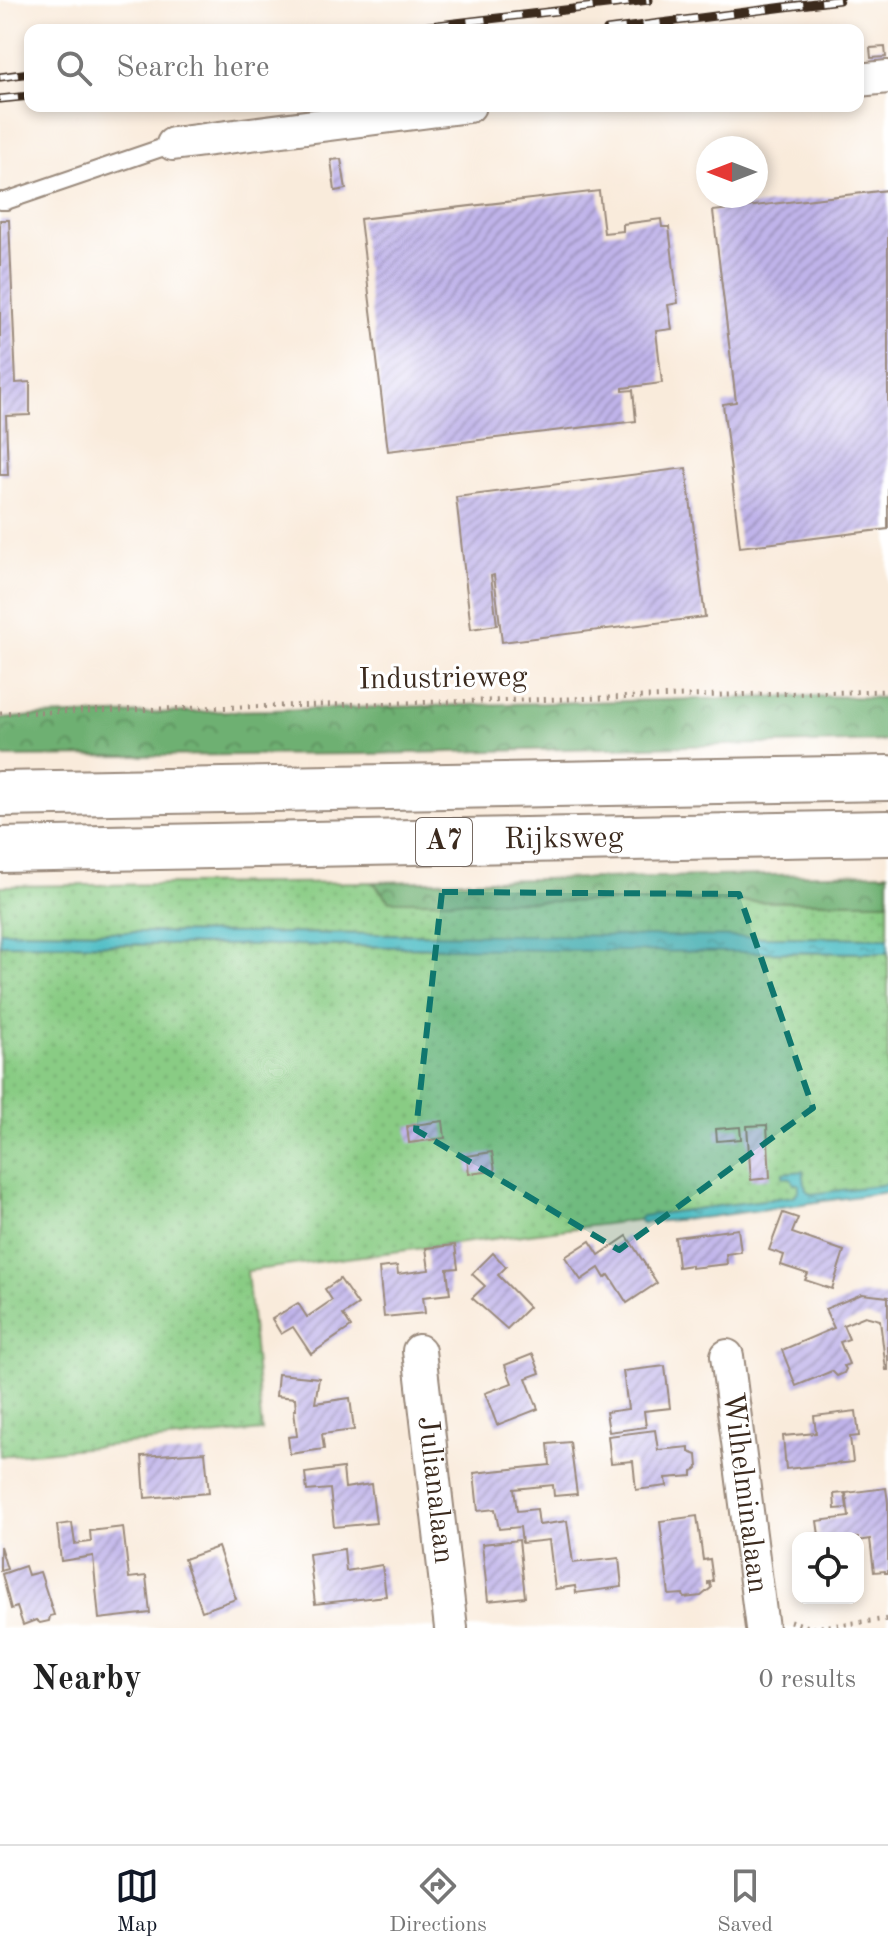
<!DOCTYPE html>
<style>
:root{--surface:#fff;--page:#f6f6f6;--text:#222;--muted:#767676;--line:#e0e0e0;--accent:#111827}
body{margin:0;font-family:"Old Standard TT",serif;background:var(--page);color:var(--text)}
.controls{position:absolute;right:24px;bottom:24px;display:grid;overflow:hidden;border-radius:16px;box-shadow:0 4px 12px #0003}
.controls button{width:72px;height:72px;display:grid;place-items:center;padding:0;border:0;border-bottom:2px solid var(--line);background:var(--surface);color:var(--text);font:40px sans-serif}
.compass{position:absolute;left:696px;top:136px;width:72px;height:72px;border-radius:50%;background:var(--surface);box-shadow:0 4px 12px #0003;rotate:270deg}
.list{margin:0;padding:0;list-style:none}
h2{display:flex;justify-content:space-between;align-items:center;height:104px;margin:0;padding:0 32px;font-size:34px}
h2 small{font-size:26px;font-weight:400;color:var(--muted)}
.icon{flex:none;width:44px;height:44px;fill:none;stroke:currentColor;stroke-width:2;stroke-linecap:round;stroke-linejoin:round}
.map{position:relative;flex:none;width:888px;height:1628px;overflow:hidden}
.search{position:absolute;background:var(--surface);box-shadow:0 4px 12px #0003;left:24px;right:24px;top:24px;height:88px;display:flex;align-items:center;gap:20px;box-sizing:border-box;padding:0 28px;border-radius:16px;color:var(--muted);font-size:30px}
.sheet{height:216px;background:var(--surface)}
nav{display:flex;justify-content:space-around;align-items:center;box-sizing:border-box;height:112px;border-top:2px solid var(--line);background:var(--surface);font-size:22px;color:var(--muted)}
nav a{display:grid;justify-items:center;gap:4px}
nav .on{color:var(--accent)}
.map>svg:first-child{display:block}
</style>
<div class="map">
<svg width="888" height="1628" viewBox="0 0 888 1628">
<defs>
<pattern id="grass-dots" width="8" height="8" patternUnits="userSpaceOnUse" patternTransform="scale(2)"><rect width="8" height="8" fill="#89cc84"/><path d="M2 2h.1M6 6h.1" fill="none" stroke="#77af72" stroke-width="1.8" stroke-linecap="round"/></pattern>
<pattern id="forest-crowns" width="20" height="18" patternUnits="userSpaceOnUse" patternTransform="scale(2)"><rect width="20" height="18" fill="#6eb072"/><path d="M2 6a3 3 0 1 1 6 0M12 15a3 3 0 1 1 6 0" fill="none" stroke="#5c8f5d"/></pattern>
<pattern id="water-ripples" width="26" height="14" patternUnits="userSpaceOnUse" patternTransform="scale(2)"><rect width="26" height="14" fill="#4ebdc5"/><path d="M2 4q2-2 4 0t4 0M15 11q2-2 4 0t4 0" fill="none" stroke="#429a9f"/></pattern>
<pattern id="building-hatch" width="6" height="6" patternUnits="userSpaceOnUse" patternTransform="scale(2)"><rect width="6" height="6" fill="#c0b4ea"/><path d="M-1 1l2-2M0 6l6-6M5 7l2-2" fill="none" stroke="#9d93bd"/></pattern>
</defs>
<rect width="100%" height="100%" fill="#fff"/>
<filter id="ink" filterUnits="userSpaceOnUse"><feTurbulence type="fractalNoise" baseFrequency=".0125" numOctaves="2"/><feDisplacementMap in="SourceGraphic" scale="16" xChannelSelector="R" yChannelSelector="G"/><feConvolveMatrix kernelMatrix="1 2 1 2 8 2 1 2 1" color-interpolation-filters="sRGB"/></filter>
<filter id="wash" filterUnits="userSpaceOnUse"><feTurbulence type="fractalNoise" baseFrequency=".006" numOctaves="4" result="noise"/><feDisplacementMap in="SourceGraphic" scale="32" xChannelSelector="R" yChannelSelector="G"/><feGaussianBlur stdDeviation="1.8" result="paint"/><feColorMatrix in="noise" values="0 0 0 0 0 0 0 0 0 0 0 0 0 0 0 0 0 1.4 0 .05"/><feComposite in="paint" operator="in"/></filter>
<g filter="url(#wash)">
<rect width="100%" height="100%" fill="#f9ebdb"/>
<g fill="url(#grass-dots)" stroke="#627b51" stroke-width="2">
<polygon points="373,882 390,901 888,902 888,938 0,931 0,886"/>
<polygon points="0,944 297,945 603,951 888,953 888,1187 247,1271 262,1431 0,1456"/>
</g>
<g fill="url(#forest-crowns)" stroke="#546d48" stroke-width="2">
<polygon points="816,696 888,698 888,741 368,754 0,757 0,719 35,716"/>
<polygon points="888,873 888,902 390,901 373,882"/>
</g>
<g fill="url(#water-ripples)" stroke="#447472" stroke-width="2">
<polygon points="0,931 888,938 888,953 603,951 297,945 0,944"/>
<polygon points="803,1171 806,1190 811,1194 888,1184 888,1192 709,1217 642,1223 639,1220 642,1216 794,1196 799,1190 799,1184 794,1184 791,1178 783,1177 783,1173"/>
</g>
<g id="blocks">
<g fill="url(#building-hatch)">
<polygon points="885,47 886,57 871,58 870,48"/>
<polygon points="341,159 346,189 335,191 331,160"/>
<polygon points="888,190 888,529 740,547 723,404 736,402 713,211"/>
<polygon points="599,191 604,233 623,231 623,224 661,219 662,227 669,227 678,303 668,305 672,329 656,331 662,383 623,388 623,391 633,390 636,421 388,451 360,219"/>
<polygon points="0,220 9,220 16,383 30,382 30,415 6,416 8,475 0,475"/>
<polygon points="686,468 705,617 502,642 494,575 491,576 497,625 471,629 456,497"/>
<polygon points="443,1121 445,1138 409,1143 407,1126"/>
<polygon points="767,1125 770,1178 751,1180 747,1126"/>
<polygon points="740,1127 741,1139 717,1141 716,1129"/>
<polygon points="492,1152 495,1171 469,1174 467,1156"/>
<polygon points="783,1213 798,1218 792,1233 844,1251 832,1289 805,1280 808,1274 781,1265 784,1255 769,1250"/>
<polygon points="738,1229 741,1252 726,1254 727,1264 691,1268 691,1265 678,1267 675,1237"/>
<polygon points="627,1236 657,1283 627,1303 609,1275 605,1278 599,1268 581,1280 565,1257 590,1241 599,1255"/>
<polygon points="455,1245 458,1268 447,1269 450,1294 423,1297 425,1313 384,1317 379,1268 397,1266 398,1274 429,1270 426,1248"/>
<polygon points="493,1253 506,1267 498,1275 529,1307 507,1329 472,1298 485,1286 472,1274"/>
<polygon points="340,1279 358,1305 343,1315 351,1327 311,1354 293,1327 281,1334 272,1319 298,1303 307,1317 332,1300 325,1289"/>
<polygon points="862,1294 888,1297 888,1370 886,1370 880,1320 865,1316 843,1325 849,1339 840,1342 849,1364 844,1366 846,1369 844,1373 837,1376 832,1371 796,1386 782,1350 834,1328 825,1309"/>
<polygon points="533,1354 540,1373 526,1378 538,1409 497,1425 485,1393 512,1383 505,1365"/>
<polygon points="665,1366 670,1408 644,1411 646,1427 609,1432 606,1412 628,1409 623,1371"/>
<polygon points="278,1374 319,1378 315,1403 350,1398 354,1430 322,1434 324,1449 290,1454 288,1437 297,1436 294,1410 296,1410 295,1398 276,1396"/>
<polygon points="856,1411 859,1436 850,1437 853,1462 786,1469 783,1436 816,1433 814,1416"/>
<polygon points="655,1430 658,1450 689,1447 689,1452 697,1455 698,1467 695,1470 692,1471 692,1476 666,1478 667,1486 636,1490 633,1461 611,1463 608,1436"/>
<polygon points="570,1442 577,1494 554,1496 553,1485 514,1489 517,1511 537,1509 539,1525 567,1521 573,1563 619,1558 622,1587 576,1593 575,1586 555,1589 549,1540 522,1543 520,1527 499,1529 495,1509 478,1511 474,1473 550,1465 548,1444"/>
<polygon points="205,1452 209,1493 145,1498 142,1456"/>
<polygon points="343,1468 345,1488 371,1484 376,1523 334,1527 330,1489 307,1491 305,1473"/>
<polygon points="886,1488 888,1502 888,1573 885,1573 885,1571 874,1572 870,1539 858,1541 858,1538 809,1538 809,1536 819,1535 817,1521 849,1517 846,1493"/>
<polygon points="845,1493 847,1508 835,1509 834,1494"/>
<polygon points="697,1516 703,1560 710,1559 713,1581 708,1582 708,1584 710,1583 711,1588 701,1596 684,1598 683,1594 669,1595 660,1521"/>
<polygon points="72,1523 75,1544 91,1542 90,1531 123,1527 129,1578 146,1576 150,1613 99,1619 93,1556 61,1561 57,1525"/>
<polygon points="519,1540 525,1597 488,1601 482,1544"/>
<polygon points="0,1546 7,1569 0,1571"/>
<polygon points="218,1547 236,1599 202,1611 184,1559"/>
<polygon points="344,1549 346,1571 382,1565 386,1596 315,1604 309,1554"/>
<polygon points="25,1566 28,1575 40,1572 54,1615 50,1616 49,1621 40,1623 36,1620 23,1625 17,1607 11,1609 2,1574"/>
</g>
</g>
</g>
<g filter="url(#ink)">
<use href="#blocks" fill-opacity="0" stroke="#9a8a7c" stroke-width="2"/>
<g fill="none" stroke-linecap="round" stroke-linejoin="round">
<defs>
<polyline id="lane" points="0,201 6,201 173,144"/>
<g id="street">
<polyline points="858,80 888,77"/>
<polyline points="173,144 469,106"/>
<path id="s1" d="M419 1351 451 1628"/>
<path id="s2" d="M727 1356 762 1628"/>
</g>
<g id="highway">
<polyline points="0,794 888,778"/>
<path id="s3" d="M0 850 888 833"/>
</g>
</defs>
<use href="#lane" stroke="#9a8a7c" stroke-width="20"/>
<use href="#street" stroke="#9a8a7c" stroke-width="36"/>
<use href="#highway" stroke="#9a8a7c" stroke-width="48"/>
<g stroke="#9a8a7c" stroke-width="5" stroke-dasharray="2 6" stroke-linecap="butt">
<polyline points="0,713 888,691"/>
<polyline points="790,1621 812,1628 888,1619"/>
</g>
<use href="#lane" stroke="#fff" stroke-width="16"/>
<use href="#street" stroke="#fff" stroke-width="32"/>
<use href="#highway" stroke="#fff" stroke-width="44"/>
<defs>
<g id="rail">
<polyline points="396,30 649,0"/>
<polyline points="607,30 839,0"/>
<polyline points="0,77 30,73"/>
<polyline points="0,99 30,96"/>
</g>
</defs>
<use href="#rail" stroke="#3b2a1e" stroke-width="9"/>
<use href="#rail" stroke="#fff" stroke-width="6" stroke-dasharray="18" stroke-linecap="butt"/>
</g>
</g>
<path fill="#0f766e" fill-opacity="0.2" stroke="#0f766e" stroke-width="6" stroke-dasharray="16 10" stroke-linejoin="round" d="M442 892 739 894 813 1108 619 1250 416 1130Z"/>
<g text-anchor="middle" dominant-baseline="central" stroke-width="6" stroke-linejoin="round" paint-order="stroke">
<rect fill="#fff" stroke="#766a62" stroke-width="2" x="416" y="818" width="56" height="48" rx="6"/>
<g font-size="28" font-weight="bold" fill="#3b2a1e">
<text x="444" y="842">A7</text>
</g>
<g font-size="30" fill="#3b2a1e" stroke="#fff">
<text transform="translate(443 679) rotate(-1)">Industrieweg</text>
<text stroke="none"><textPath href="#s3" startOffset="564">Rijksweg</textPath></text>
<text stroke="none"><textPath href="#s1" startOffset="140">Julianalaan</textPath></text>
<text stroke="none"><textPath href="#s2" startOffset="138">Wilhelminalaan</textPath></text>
</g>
</g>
</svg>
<div class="controls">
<button><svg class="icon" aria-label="locate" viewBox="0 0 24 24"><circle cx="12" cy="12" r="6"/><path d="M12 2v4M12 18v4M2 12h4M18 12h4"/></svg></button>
</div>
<svg class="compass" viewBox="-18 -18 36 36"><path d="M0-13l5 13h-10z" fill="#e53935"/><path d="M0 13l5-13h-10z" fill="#767676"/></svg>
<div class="search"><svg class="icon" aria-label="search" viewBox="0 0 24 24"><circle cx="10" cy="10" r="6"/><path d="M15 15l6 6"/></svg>Search here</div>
</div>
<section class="sheet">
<h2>Nearby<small>0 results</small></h2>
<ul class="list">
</ul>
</section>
<nav>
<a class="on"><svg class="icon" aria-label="map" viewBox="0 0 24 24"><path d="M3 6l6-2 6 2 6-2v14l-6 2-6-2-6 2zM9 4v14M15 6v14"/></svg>Map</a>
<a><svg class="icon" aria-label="directions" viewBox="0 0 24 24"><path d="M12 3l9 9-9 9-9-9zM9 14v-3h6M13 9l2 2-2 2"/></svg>Directions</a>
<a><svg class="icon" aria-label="saved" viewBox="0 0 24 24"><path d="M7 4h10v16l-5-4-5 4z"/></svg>Saved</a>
</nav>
